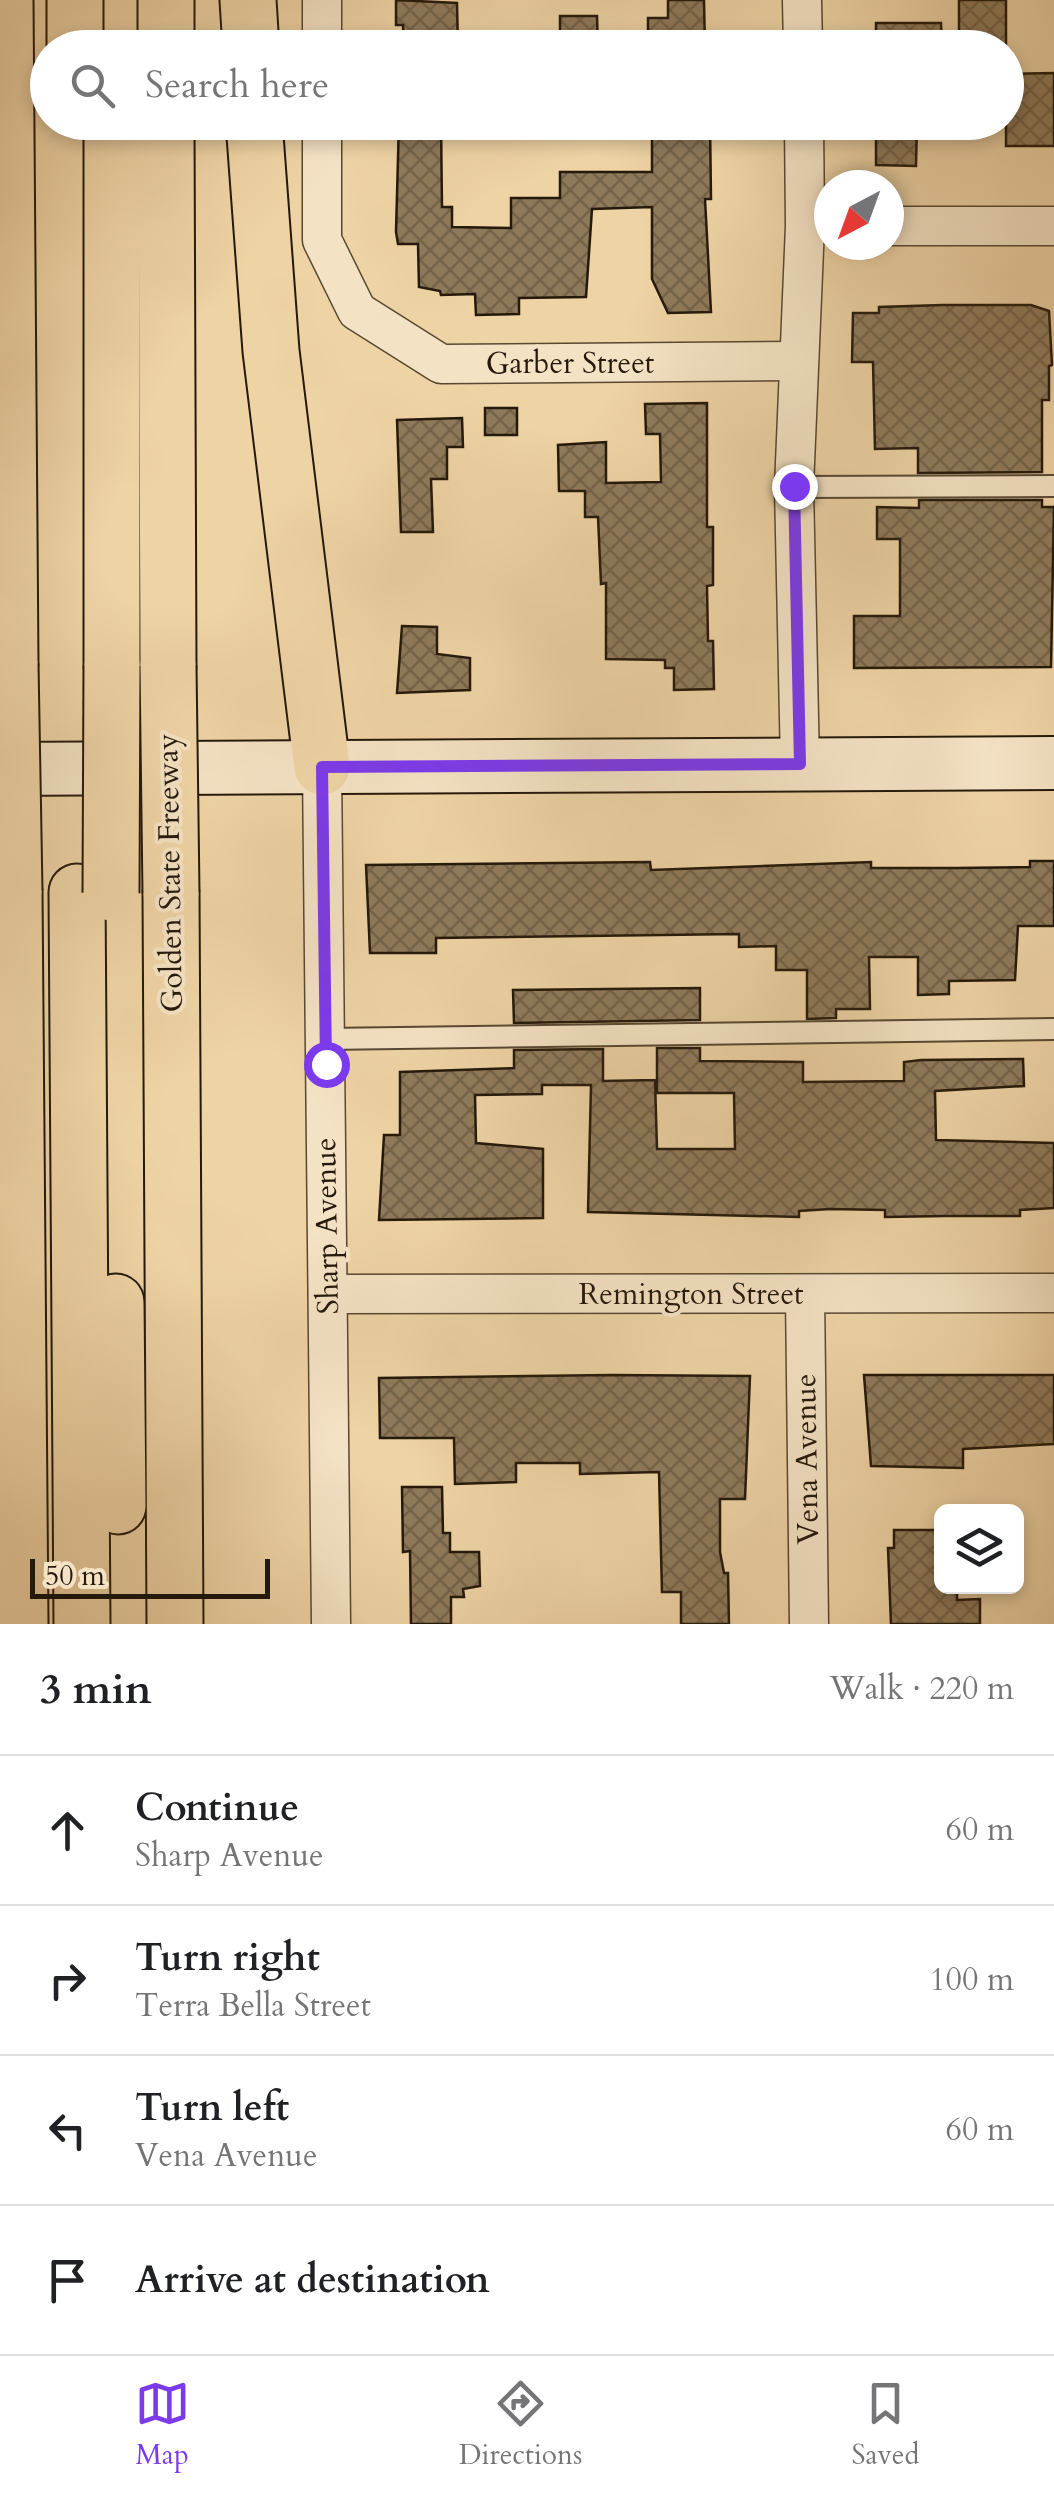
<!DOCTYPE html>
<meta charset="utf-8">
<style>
:root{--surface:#fff;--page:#f2f2f2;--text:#202124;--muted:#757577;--line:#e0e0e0;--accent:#7c3aed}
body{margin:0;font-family:Cardo,serif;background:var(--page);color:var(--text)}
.controls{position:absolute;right:30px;bottom:30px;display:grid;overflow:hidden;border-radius:15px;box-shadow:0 5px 15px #0003}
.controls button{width:90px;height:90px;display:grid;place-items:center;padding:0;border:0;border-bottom:2px solid var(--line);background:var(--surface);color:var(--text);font:50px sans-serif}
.compass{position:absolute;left:814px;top:170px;width:90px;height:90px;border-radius:50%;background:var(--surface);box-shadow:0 5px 15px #0003;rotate:221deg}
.scale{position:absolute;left:30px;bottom:25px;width:240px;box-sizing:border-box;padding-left:10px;border:5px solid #25190b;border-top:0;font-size:28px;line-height:35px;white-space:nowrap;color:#25190b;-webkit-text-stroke:8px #f4e2c4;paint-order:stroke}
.stop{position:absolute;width:30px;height:30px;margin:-22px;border:8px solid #7c3aed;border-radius:50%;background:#fff}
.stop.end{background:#7c3aed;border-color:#fff;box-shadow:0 2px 10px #0008}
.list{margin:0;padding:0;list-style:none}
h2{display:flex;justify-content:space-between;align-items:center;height:130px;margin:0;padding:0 40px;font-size:42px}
h2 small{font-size:32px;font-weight:400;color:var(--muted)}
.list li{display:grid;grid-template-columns:65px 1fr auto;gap:30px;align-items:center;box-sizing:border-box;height:150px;padding:0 40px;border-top:2px solid var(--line)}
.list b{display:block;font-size:38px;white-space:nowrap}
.list p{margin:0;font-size:32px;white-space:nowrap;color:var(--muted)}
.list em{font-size:32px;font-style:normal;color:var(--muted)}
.icon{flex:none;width:55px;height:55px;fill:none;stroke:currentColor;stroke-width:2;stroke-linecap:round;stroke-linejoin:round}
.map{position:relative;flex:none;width:1054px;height:1624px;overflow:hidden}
.search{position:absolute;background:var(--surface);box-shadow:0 5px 15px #0003;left:30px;right:30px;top:30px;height:110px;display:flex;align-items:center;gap:25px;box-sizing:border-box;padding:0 35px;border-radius:55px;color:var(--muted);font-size:38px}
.sheet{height:730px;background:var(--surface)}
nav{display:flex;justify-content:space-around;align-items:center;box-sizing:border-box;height:140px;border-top:2px solid var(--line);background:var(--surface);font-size:28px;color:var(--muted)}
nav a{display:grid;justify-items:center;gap:5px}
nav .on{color:var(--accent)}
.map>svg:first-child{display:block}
</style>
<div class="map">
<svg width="1054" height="1624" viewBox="0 0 1054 1624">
<defs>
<pattern id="building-cross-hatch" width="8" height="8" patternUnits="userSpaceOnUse" patternTransform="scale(2.5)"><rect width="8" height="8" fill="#8e7a5b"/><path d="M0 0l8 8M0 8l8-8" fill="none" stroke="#746349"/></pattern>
</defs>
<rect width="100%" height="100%" fill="#eed3a5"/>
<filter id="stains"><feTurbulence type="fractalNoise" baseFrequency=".002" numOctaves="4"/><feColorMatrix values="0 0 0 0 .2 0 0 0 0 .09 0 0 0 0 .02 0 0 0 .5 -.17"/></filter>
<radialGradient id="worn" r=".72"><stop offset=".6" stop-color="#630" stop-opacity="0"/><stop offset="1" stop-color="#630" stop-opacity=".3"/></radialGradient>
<g fill="url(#building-cross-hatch)" stroke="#25190b" stroke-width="2.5">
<polygon points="396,0 457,3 458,48 404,48 403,25 396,25"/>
<polygon points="668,0 704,0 705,48 648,48 648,18 668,18"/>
<polygon points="959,0 1006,0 1006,44 959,45"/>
<polygon points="560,16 597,16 598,47 560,47"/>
<polygon points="876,23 941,23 942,48 876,48"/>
<polygon points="1054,73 1054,146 1006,146 1006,74"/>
<polygon points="399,122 441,122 442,207 452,207 452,227 511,228 511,198 560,198 560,172 652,172 652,122 710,122 711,199 705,199 711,312 668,313 652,279 652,207 592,209 586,297 519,298 519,314 476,315 475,294 441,295 440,291 419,287 418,244 398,244 396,232"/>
<polygon points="876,122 917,122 916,166 876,165"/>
<polygon points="942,305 1031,305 1049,311 1052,365 1049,366 1049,400 1042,400 1042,472 918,473 918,448 875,449 873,362 852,362 853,313 879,313 879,307"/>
<polygon points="707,403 707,527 713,527 713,585 707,586 708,641 713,641 714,689 674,690 674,668 665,668 665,660 606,659 606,583 601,584 598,517 585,517 585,491 559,491 558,445 606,442 606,483 661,482 660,434 646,434 645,404"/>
<rect x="485" y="408" width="32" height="27"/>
<polygon points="462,418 463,447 447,447 447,479 431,479 433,532 401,532 397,420"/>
<polygon points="919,500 1042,500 1042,507 1054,507 1051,667 854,668 854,616 900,616 900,539 877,539 877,507 919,508"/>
<polygon points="402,626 437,627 437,654 470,658 470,690 397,693"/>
<polygon points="1030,861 1054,861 1054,926 1018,926 1015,980 949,981 949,994 918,995 918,957 869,957 870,1009 836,1009 836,1018 807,1019 807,970 776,970 776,946 739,947 739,934 436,938 436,953 370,953 366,865 650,862 651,870 871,862 871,868 956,868 1030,867"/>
<polygon points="700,988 700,1020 514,1023 513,990"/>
<polygon points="657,1048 700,1048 700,1061 803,1062 803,1082 904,1081 904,1062 921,1060 1023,1059 1024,1086 935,1091 936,1140 1054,1143 1054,1208 1020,1210 1020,1216 946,1216 885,1217 885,1210 830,1209 799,1211 799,1217 588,1212 591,1085 542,1085 542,1094 475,1095 476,1143 543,1149 543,1218 379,1220 384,1135 400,1135 400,1072 514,1068 514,1050 603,1049 603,1081 655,1080 657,1149 735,1149 734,1093 657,1093"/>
<polygon points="611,1375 750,1376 745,1499 720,1499 720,1552 724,1573 728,1573 729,1624 681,1624 681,1592 662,1592 659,1472 580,1474 580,1463 516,1463 516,1482 455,1484 454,1438 380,1438 379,1378"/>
<polygon points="864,1375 1054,1375 1054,1444 963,1449 963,1468 871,1466"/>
<polygon points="402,1487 442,1487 443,1533 450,1533 450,1552 479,1552 480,1586 463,1589 464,1597 451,1597 451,1624 411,1624 410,1551 403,1552"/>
<polygon points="894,1530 942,1530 942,1586 957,1586 957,1600 980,1599 980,1624 891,1624 888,1548 894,1548"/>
</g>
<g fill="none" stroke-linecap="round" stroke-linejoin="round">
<defs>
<g id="lane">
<polyline points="794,487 1054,486"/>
<polyline points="325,1039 1054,1029"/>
</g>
<g id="street">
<polyline points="322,0 322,48"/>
<polyline points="802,0 803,48"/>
<polyline points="322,122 322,240 357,311 441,364 797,361"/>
<polyline points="889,226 1054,226"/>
<polyline points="800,764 794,487 805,226 804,122"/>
<polyline points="322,767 331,1624"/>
<polyline points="328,1294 1054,1293"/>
<polyline points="805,1294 809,1624"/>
</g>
<polyline id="secondary" points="0,769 1054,763"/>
<g id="highway">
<polyline points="5,0 10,664"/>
<polyline points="75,0 75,48"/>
<polyline points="166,0 166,48"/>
<polyline points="248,0 251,48"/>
<polyline points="112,122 112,666"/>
<polyline points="166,122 168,666"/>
<polyline points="254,122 271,351 322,767"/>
<polyline points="14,891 20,1624"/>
<polyline points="77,892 82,1624"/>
<polyline points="171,893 175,1624"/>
<polyline points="116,1302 118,1506"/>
</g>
</defs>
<use href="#lane" stroke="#574832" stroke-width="24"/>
<use href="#street" stroke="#574832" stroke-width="41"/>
<use href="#secondary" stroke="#25190b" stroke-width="56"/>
<use href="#highway" stroke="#25190b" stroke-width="59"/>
<use href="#lane" stroke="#f4e2c4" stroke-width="20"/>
<use href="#street" stroke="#f4e2c4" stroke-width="38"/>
<use href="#secondary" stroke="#f4e2c4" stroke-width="52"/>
<use href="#highway" stroke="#eed3a5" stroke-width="55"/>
<defs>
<g id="highway-bridge">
<polyline points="10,664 14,891"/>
<polyline points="168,666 171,893"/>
<polyline points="111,893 112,666"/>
</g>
</defs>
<use href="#highway-bridge" stroke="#25190b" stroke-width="59" stroke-linecap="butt"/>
<use href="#highway-bridge" stroke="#eed3a5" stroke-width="55"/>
</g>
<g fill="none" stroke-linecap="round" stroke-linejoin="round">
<polyline stroke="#7c3aed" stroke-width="12" points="326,1064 322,767 800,764 794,486"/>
</g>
<g text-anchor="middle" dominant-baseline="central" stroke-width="8" stroke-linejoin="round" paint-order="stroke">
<g font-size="30" fill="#25190b" stroke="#f4e2c4">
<text x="570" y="363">Garber Street</text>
<text transform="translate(170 873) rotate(-91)">Golden State Freeway</text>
<text transform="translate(327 1226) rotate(-91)">Sharp Avenue</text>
<text x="691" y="1294">Remington Street</text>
<text transform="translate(807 1459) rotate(-91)">Vena Avenue</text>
</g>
</g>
<rect width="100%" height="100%" filter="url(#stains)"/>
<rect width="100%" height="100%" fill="url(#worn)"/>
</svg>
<div class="controls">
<button><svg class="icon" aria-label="layers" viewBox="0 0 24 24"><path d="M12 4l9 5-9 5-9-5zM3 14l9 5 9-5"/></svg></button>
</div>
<svg class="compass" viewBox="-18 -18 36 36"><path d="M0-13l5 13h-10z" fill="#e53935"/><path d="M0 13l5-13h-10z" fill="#757577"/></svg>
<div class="scale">50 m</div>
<div class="stop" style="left:326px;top:1064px"></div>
<div class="stop end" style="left:794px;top:486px"></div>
<div class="search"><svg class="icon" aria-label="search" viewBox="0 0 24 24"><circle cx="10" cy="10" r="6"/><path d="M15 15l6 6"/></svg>Search here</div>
</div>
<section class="sheet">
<h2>3 min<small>Walk · 220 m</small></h2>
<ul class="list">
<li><svg class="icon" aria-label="ahead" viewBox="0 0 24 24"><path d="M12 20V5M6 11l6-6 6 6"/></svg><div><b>Continue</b><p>Sharp Avenue</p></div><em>60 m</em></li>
<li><svg class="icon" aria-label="right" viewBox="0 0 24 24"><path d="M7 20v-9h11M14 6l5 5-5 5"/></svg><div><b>Turn right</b><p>Terra Bella Street</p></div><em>100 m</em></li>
<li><svg class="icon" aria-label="left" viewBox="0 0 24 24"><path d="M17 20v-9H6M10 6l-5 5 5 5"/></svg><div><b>Turn left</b><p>Vena Avenue</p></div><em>60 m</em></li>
<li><svg class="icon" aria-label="arrive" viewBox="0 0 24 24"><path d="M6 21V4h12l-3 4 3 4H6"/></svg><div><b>Arrive at destination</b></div></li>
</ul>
</section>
<nav>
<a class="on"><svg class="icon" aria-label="map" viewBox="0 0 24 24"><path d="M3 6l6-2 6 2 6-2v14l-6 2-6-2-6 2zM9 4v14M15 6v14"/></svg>Map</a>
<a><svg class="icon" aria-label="directions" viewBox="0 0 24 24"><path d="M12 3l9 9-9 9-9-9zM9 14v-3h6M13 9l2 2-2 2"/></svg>Directions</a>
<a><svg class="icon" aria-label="saved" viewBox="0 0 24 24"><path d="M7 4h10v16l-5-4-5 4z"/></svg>Saved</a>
</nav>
